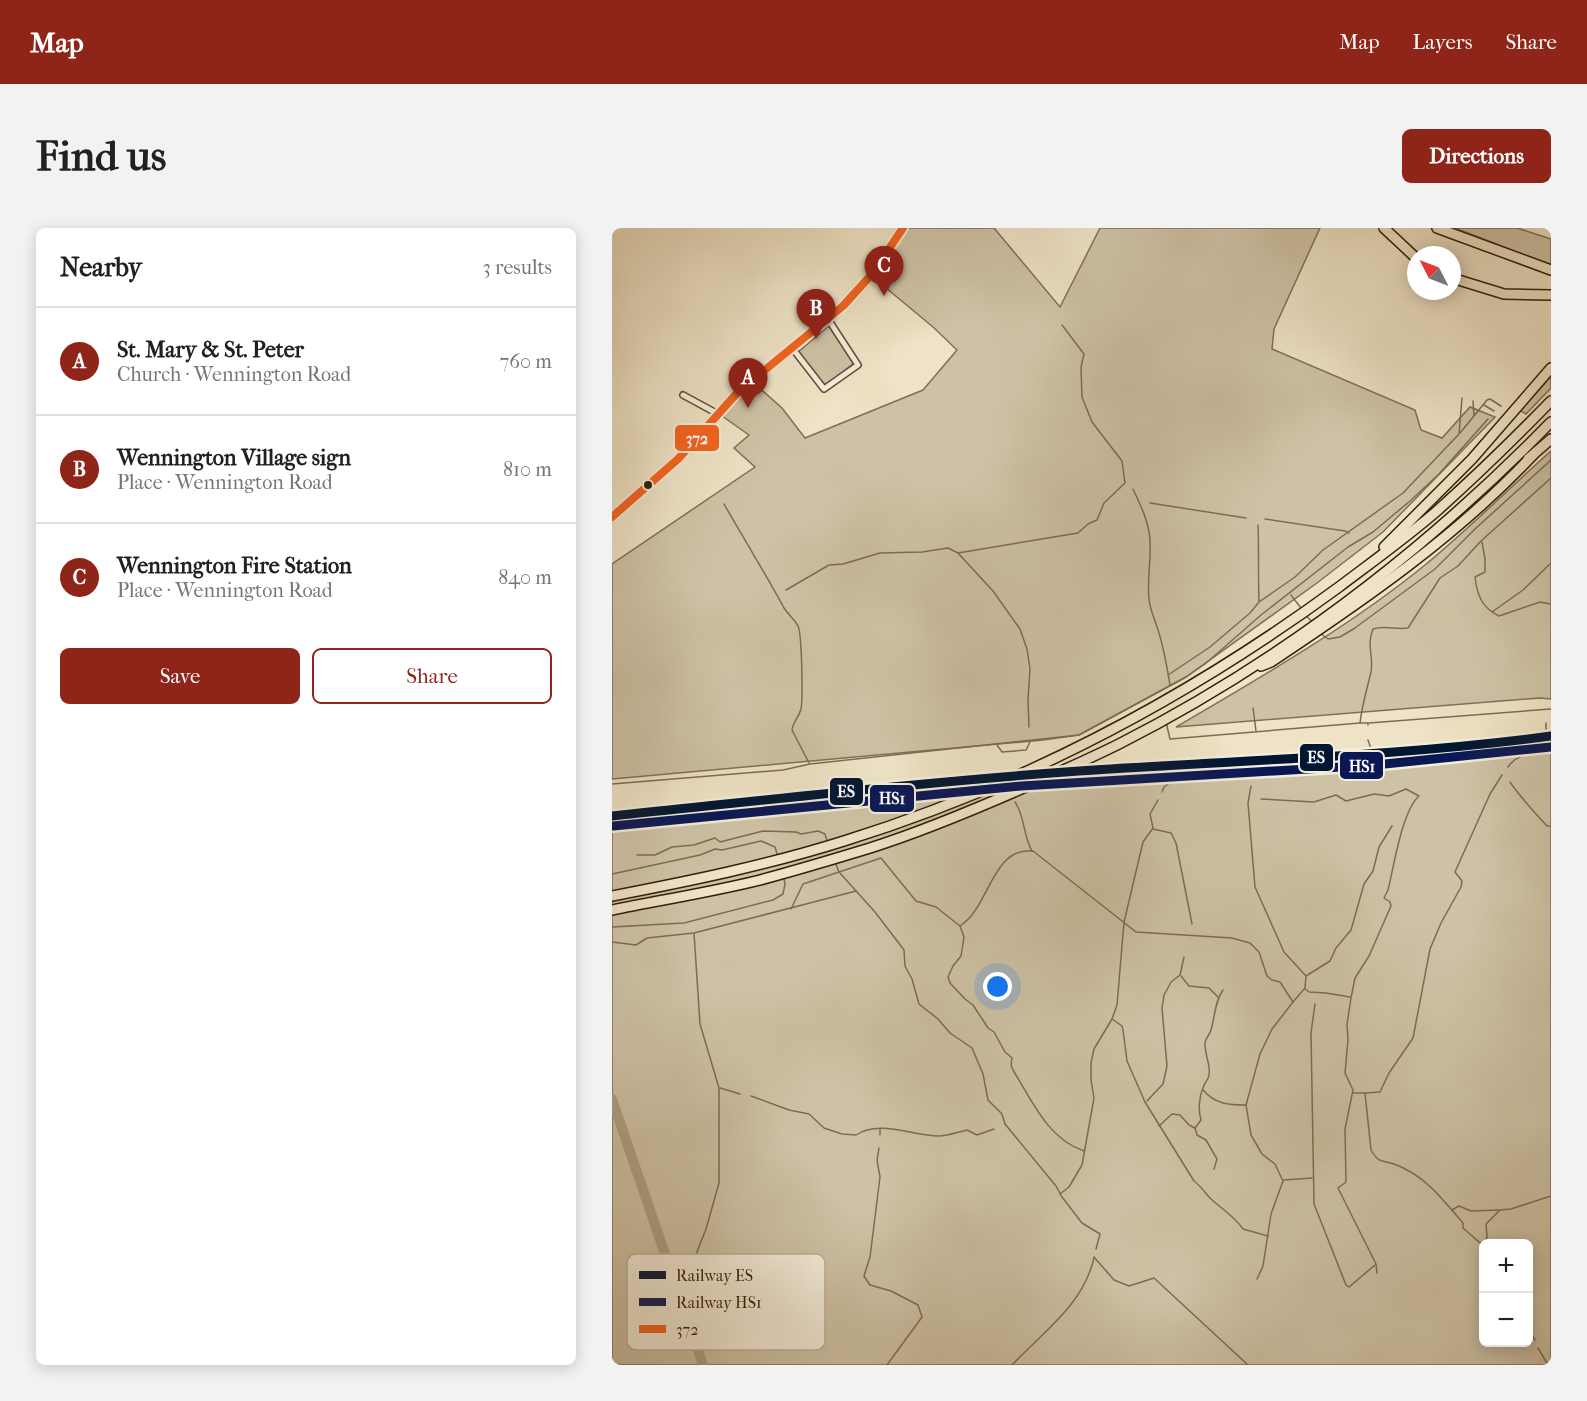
<!DOCTYPE html>
<meta charset="utf-8">
<style>
:root{--surface:#fff;--page:#f2f2f2;--text:#202124;--muted:#757577;--line:#e0e0e0;--accent:#8f2418}
body{margin:0;font-family:"IM FELL French Canon",serif;background:var(--page);color:var(--text)}
.controls{position:absolute;right:18px;bottom:18px;display:grid;overflow:hidden;border-radius:9px;box-shadow:0 3px 15px #0003}
.controls button{width:54px;height:54px;display:grid;place-items:center;padding:0;border:0;border-bottom:2px solid var(--line);background:var(--surface);color:var(--text);font:30px sans-serif}
.compass{position:absolute;left:795px;top:18px;width:54px;height:54px;border-radius:50%;background:var(--surface);box-shadow:0 3px 15px #0003;rotate:312deg}
.you{position:absolute;left:386px;top:759px;width:21px;height:21px;margin:-15px;border:4px solid #fff;border-radius:50%;background:#1a73e8;box-shadow:0 0 0 9px #1a73e833}
.badge{display:grid;place-items:center;width:39px;height:39px;border-radius:50%;background:var(--accent);color:#fff;font-size:20px;font-weight:700}
.pin{position:absolute;translate:-50% -50px;filter:drop-shadow(0 2px 3px #0008)}
.pin::after{content:'';position:absolute;top:32px;width:21px;height:18px;background:inherit;clip-path:polygon(0 0,100% 0,50% 100%)}
.list{margin:0;padding:0;list-style:none}
h2{display:flex;justify-content:space-between;align-items:center;height:78px;margin:0;padding:0 24px;font-size:26px}
h2 small{font-size:20px;font-weight:400;color:var(--muted)}
.list li{display:grid;grid-template-columns:39px 1fr auto;gap:18px;align-items:center;box-sizing:border-box;height:108px;padding:0 24px;border-top:2px solid var(--line)}
.list b{display:block;font-size:22px;white-space:nowrap}
.list p{margin:0;font-size:20px;white-space:nowrap;color:var(--muted)}
.list em{font-size:20px;font-style:normal;color:var(--muted)}
.actions{display:flex;gap:12px;padding:18px 24px}
.actions a{flex:1;padding:14px 0;border:2px solid var(--accent);border-radius:9px;text-align:center;font-size:21px;color:var(--accent)}
.actions .main{background:var(--accent);color:#fff}
.map{position:relative;flex:none;width:939px;height:1137px;overflow:hidden;border-radius:9px}
header{display:flex;align-items:center;gap:36px;box-sizing:border-box;height:84px;padding:0 30px;background:var(--accent);color:#fff}
header strong{font-size:28px}
nav{display:flex;gap:33px;margin-inline-start:auto;font-size:21px}
.intro{display:flex;align-items:center;justify-content:space-between;box-sizing:border-box;height:144px;padding:0 36px}
h1{margin:0;font-size:42px}
.button{padding:15px 27px;border-radius:9px;background:var(--accent);color:#fff;font-size:21px;font-weight:700}
main{display:flex;gap:36px;padding:0 36px}
aside{flex:1;background:var(--surface);border-radius:9px;box-shadow:0 3px 15px #0003}
.map>svg:first-child{display:block}
</style>
<header>
<strong>Map</strong>
<nav><a>Map</a><a>Layers</a><a>Share</a></nav>
</header>
<div class="intro"><h1>Find us</h1><a class="button">Directions</a></div>
<main>
<aside>
<h2>Nearby<small>3 results</small></h2>
<ul class="list">
<li><span class="badge">A</span><div><b>St. Mary &amp; St. Peter</b><p>Church · Wennington Road</p></div><em>760 m</em></li>
<li><span class="badge">B</span><div><b>Wennington Village sign</b><p>Place · Wennington Road</p></div><em>810 m</em></li>
<li><span class="badge">C</span><div><b>Wennington Fire Station</b><p>Place · Wennington Road</p></div><em>840 m</em></li>
</ul>
<div class="actions"><a class="main">Save</a><a>Share</a></div>
</aside>
<div class="map">
<svg width="939" height="1137" viewBox="0 0 939 1137">
<rect width="100%" height="100%" fill="#eee3c6"/>
<filter id="stains"><feTurbulence type="fractalNoise" baseFrequency=".00333" numOctaves="4"/><feColorMatrix values="0 0 0 0 .2 0 0 0 0 .09 0 0 0 0 .02 0 0 0 .5 -.17"/></filter>
<radialGradient id="worn" r=".72"><stop offset=".6" stop-color="#630" stop-opacity="0"/><stop offset="1" stop-color="#630" stop-opacity=".3"/></radialGradient>
<g fill="#cec2a6" stroke="#807057" stroke-width="1.5" fill-rule="evenodd">
<polygon points="295,0 382,0 448,79 488,0 708,0 662,101 660,121 803,182 809,202 830,210 858,179 883,189 771,304 705,355 574,449 467,507 431,512 0,551 0,336 143,239 122,220 137,207 110,188 142,155 170,180 193,210 311,162 345,122 321,99 261,49"/>
<polygon points="843,0 905,0 939,11 939,37"/>
<polygon points="218,97 242,135 216,156 212,156 185,125"/>
<polygon points="939,147 939,160 914,186 907,182"/>
<path d="M939 223V471L928 470 564 499C649 449 737 399 813 337 857 301 897 260 939 223Z"/>
<path d="M939 516V1137H0V597L308 565 468 555 762 540 869 529ZM872 1016H916V1114H872Z"/>
</g>
<g fill="none" stroke-linecap="round" stroke-linejoin="round">
<g stroke="#7d6c53" stroke-width="1.5">
<polyline points="861,173 862,187"/>
<polyline points="872,177 882,183"/>
<polyline points="848,205 875,172 878,171 889,178"/>
<path d="M521 261C529 278 538 296 538 315 539 333 535 352 537 371 538 382 543 392 546 402 552 420 555 439 558 457"/>
<polyline points="538,275 634,290"/>
<path d="M112 276C132 311 153 345 172 380 176 386 183 392 186 398 190 406 191 472 189 481 187 489 181 494 180 502L197 535"/>
<polyline points="653,291 733,303 737,305"/>
<path d="M646 297C647 323 646 348 647 374"/>
<path d="M870 314 873 331V344L863 349C865 367 870 380 887 388L928 374 939 376"/>
<polyline points="346,325 466,305 476,296 485,292 492,275 513,255 510,233 480,194 470,169 469,139 472,126 450,97"/>
<polyline points="174,362 217,337 231,336 268,325 310,324 336,320 346,325 381,363 408,401 415,421 418,441 416,471 417,499"/>
<polyline points="679,367 689,380"/>
<polyline points="880,384 911,362 939,335"/>
<polyline points="693,386 700,394"/>
<polyline points="708,405 716,411 728,409 743,400 823,341 863,301 939,232"/>
<polyline points="556,447 598,419 638,385 647,374 683,349 711,322 791,265 847,206 850,170"/>
<polyline points="641,480 644,503"/>
<polyline points="554,494 558,511 748,495"/>
<polyline points="757,495 939,481"/>
<path d="M756 497V495H748C750 477 755 461 759 444 762 428 754 418 761 401 773 397 784 402 796 400L828 350 846 338 869 313 939 250"/>
<polyline points="756,512 759,521"/>
<polyline points="385,517 390,524 414,522 418,514"/>
<polyline points="761,537 762,551"/>
<path d="M896 539C906 525 918 526 934 524V495"/>
<path d="M898 554C909 570 922 584 935 598H939"/>
<polyline points="0,556 171,542 198,536 467,507 574,449 593,436 649,387 736,319 761,304 798,273 827,246 876,191"/>
<polyline points="639,558 636,575 643,659 672,724 694,748 693,760 681,774"/>
<polyline points="550,564 552,559 559,554 561,547"/>
<path d="M649 571 702 574 724 567 734 573 762 566 777 568 794 561 807 568C790 583 782 638 776 662L772 670 778 674 779 678 757 728 743 750 739 770 735 796 736 812 733 845 741 862 733 901 734 954 726 960 764 1036 765 1045"/>
<path d="M403 574C413 588 411 608 420 623"/>
<polyline points="541,601 559,605 564,615 580,696"/>
<polyline points="25,627 43,627 60,619 82,617 103,610 108,614 151,603 184,604 189,606 206,603 213,606 215,613"/>
<polyline points="223,634 227,644 263,684 292,722 293,738 300,751 307,776 326,791 338,805 360,820 371,846 376,872 390,886 393,896"/>
<polyline points="0,646 88,627 103,621 110,622 149,613 163,619 166,629"/>
<path d="M179 681 191 656 269 630 304 673 324 679 348 698 352 709 349 728 341 738 336 749 338 755 353 771 361 777 376 800 382 804 393 824 400 830 399 837 401 842C420 873 436 911 472 923"/>
<path d="M348 698C352 695 356 692 359 688 378 666 385 619 421 623L524 704 620 710 638 715 647 724 655 748 660 752 668 754 681 774 660 801 648 826 634 877 639 907 650 926 663 936 671 953 659 986 651 1038 645 1051"/>
<polyline points="0,699 72,695 161,672 171,666 173,656 172,651"/>
<polyline points="0,714 24,717 35,710 82,705 244,663"/>
<polyline points="569,748 577,758 597,760 606,769"/>
<polyline points="694,748 718,733 724,720 739,702 752,656 761,643 767,619 780,598"/>
<polyline points="693,761 697,764 714,765 738,769"/>
<polyline points="703,776 699,805 702,976 734,1057 737,1059 763,1037"/>
<path d="M500 791 510 798 511 802 515 833 533 874 582 953C589 958 593 965 599 971 610 981 622 988 631 1001L656 1008"/>
<polyline points="108,860 128,866"/>
<path d="M591 862C603 876 616 877 634 877"/>
<polyline points="741,865 752,865"/>
<path d="M139 868 177 882 197 886 212 900 230 906 244 907C267 891 301 908 327 908 336 908 346 904 355 902L365 907 382 901"/>
<polyline points="535,873 551,856 555,838 550,780 552,767 559,754 568,747 572,729"/>
<polyline points="393,896 444,958 450,969 470,995 488,1006 484,1021"/>
<path d="M547 898 560 886 568 887 577 897 583 900 589 892C586 882 587 869 591 860 592 855 597 851 597 847 599 837 592 825 593 814 594 810 598 806 599 802 603 788 603 773 611 762"/>
<polyline points="583,900 585,907 594,912 605,931 602,941"/>
<polyline points="268,901 268,907"/>
<polyline points="267,920 265,932 268,949 258,1029 252,1048 258,1057 279,1063 306,1077 310,1089 275,1137"/>
<polyline points="672,952 700,950"/>
<polyline points="448,966 457,959 470,937 482,870 479,852 479,835 482,821 500,791 505,777 512,694 531,614 541,600 538,586 546,572"/>
<polyline points="840,982 847,978 859,983 887,982"/>
<path d="M872 1016 867 1014 851 1000V995C831 972 813 947 782 936 770 932 767 936 759 922L753 865 768 864 777 845 801 810 818 721 829 695 849 659 850 653 843 644 878 566 890 547"/>
<polyline points="873,1016 875,1009 874,996 888,982 899,981 939,968"/>
<polyline points="482,1029 502,1052 517,1058 542,1050 636,1137"/>
<polyline points="68,1067 94,1001 107,955 107,860 88,796 82,705"/>
<polyline points="916,1100 923,1112"/>
<polyline points="926,1120 936,1137"/>
<path d="M400 1137C432 1103 471 1077 482 1030"/>
</g>
<polyline stroke="#aea085" stroke-width="10" points="0,871 91,1137"/>
<defs>
<g id="minor">
<polyline points="181,121 212,161 246,137 216,91"/>
<polyline points="71,167 106,186"/>
</g>
<polyline id="secondary" points="0,289 66,231 126,164 231,78 260,46 291,0"/>
<g id="primary">
<polyline points="772,0 804,30"/>
<polyline points="825,0 939,42"/>
<polyline points="840,50 892,66 939,67"/>
</g>
<g id="trunk">
<polyline points="916,231 939,211"/>
<polyline points="772,319 860,231 939,140"/>
<path d="M649 438 659 434C751 373 845 308 921 227"/>
<path d="M0 668C78 653 156 637 232 613 412 557 576 470 727 359 760 334 795 309 826 282 865 247 903 210 939 173"/>
<path d="M0 682C49 672 100 664 148 652 185 642 222 631 258 620 318 601 376 576 434 550 458 539 483 528 507 516 668 434 814 322 939 194"/>
</g>
</defs>
<use href="#minor" stroke="#624f38" stroke-width="8"/>
<use href="#secondary" stroke="#331e08" stroke-width="11"/>
<use href="#primary" stroke="#331e08" stroke-width="12"/>
<use href="#trunk" stroke="#331e08" stroke-width="12"/>
<use href="#minor" stroke="#f4edda" stroke-width="5"/>
<use href="#secondary" stroke="#f4edda" stroke-width="8"/>
<use href="#primary" stroke="#eee3c6" stroke-width="9"/>
<use href="#trunk" stroke="#eee3c6" stroke-width="9"/>
<defs>
<polyline id="bus-1" points="0,289 66,231 126,164 231,78 260,46 291,0"/>
</defs>
<use href="#bus-1" stroke="#f4edda" stroke-width="12"/>
<use href="#bus-1" stroke="#f26522" stroke-width="8"/>
<defs>
<path id="rail-1" d="M0 588C155 572 311 554 467 543 625 532 782 529 939 508"/>
<polyline id="rail-2" points="1,598 409,558 763,537 939,519"/>
</defs>
<use href="#rail-1" stroke="#f4edda" stroke-width="14"/>
<use href="#rail-2" stroke="#f4edda" stroke-width="14"/>
<use href="#rail-1" stroke="#011633" stroke-width="9"/>
<use href="#rail-2" stroke="#091855" stroke-width="9"/>
</g>
<circle fill="#331e08" stroke="#f4edda" stroke-width="2" cx="36" cy="257" r="5"/>
<rect x="15" y="1026" width="198" height="96" rx="9" fill="#f4edda" stroke="#baaf9b" stroke-width="1.5"/>
<rect x="27" y="1043" width="27" height="8" fill="#011633"/>
<rect x="27" y="1070" width="27" height="8" fill="#091855"/>
<rect x="27" y="1097" width="27" height="8" fill="#f26522"/>
<g font-size="16" fill="#331e08">
<text x="64" y="1053">Railway ES</text>
<text x="64" y="1080">Railway HS1</text>
<text x="64" y="1107">372</text>
</g>
<g stroke="#f4edda" stroke-width="2">
<rect x="62" y="196" width="46" height="28" rx="6" fill="#f26522"/>
<rect x="687" y="515" width="35" height="29" rx="6" fill="#011633"/>
<rect x="727" y="523" width="45" height="29" rx="6" fill="#091855"/>
<rect x="217" y="549" width="35" height="29" rx="6" fill="#011633"/>
<rect x="257" y="556" width="46" height="29" rx="6" fill="#091855"/>
</g>
<g font-size="16" text-anchor="middle" font-weight="bold" fill="#fff">
<text x="85" y="216">372</text>
<text x="704" y="535">ES</text>
<text x="750" y="544">HS1</text>
<text x="234" y="569">ES</text>
<text x="280" y="576">HS1</text>
</g>
<rect width="100%" height="100%" filter="url(#stains)"/>
<rect width="100%" height="100%" fill="url(#worn)"/>
</svg>
<div class="controls">
<button>+</button>
<button>−</button>
</div>
<svg class="compass" viewBox="-18 -18 36 36"><path d="M0-13l5 13h-10z" fill="#e53935"/><path d="M0 13l5-13h-10z" fill="#757577"/></svg>
<div class="you"></div>
<div class="pin badge" style="left:136px;top:180px">A</div>
<div class="pin badge" style="left:204px;top:111px">B</div>
<div class="pin badge" style="left:272px;top:68px">C</div>
</div>
</main>
